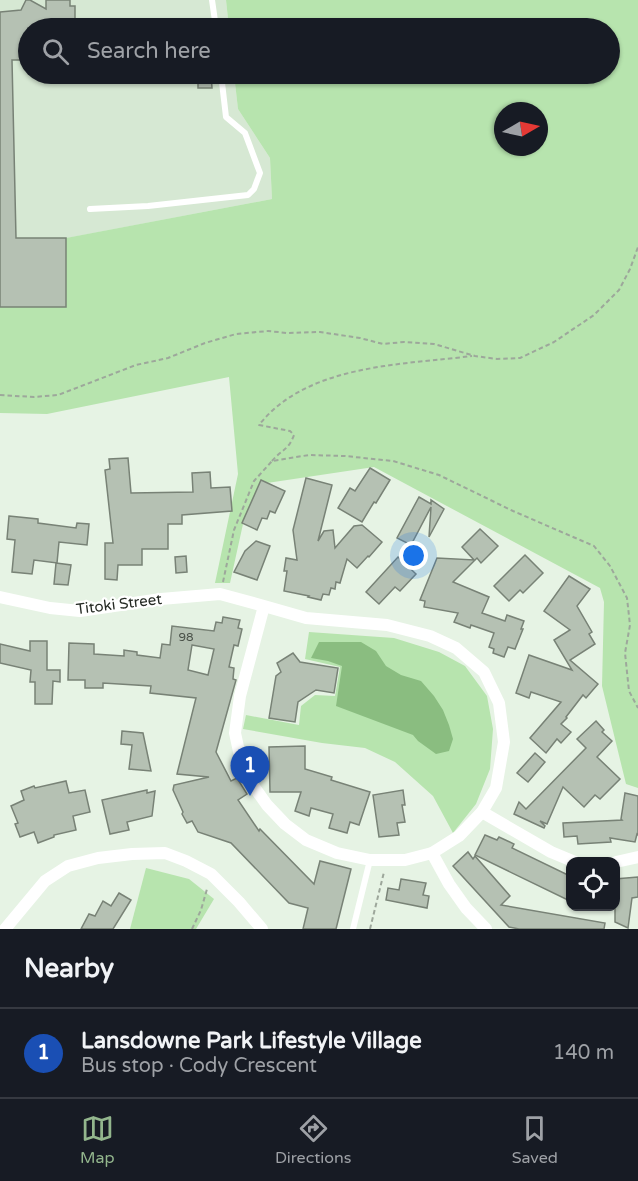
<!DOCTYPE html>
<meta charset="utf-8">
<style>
:root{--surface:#171b24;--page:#242831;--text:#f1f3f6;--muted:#9ea1a6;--line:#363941;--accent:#93b68d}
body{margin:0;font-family:"Varela Round",sans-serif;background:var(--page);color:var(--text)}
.controls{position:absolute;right:18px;bottom:18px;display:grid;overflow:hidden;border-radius:12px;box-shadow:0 2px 4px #0004}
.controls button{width:54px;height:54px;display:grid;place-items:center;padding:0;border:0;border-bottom:2px solid var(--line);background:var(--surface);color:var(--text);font:30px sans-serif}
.compass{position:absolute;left:494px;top:102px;width:54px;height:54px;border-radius:50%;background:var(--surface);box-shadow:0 2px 4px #0004;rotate:81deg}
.you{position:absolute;left:414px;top:556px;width:21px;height:21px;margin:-15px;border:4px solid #fff;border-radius:50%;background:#1a73e8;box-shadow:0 0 0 9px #1a73e833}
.badge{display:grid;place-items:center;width:39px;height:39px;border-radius:50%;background:var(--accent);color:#fff;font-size:20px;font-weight:700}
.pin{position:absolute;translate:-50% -50px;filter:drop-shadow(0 2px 3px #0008)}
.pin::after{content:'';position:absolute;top:32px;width:21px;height:18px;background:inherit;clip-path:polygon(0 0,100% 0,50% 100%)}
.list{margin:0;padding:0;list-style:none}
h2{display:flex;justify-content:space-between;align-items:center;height:78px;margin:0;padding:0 24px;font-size:26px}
h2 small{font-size:20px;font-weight:400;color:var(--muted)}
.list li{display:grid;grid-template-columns:39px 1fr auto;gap:18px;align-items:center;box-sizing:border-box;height:90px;padding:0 24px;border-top:2px solid var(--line)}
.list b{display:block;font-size:22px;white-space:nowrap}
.list p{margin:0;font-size:20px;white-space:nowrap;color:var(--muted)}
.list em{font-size:20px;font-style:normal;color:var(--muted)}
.icon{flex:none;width:33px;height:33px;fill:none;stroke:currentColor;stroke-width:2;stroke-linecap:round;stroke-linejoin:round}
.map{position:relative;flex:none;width:638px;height:929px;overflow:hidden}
.search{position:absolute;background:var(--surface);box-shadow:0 2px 4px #0004;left:18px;right:18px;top:18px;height:66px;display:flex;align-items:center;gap:15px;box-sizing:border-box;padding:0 21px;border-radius:33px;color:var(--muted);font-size:22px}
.sheet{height:168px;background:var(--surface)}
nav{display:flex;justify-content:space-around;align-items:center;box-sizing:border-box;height:84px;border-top:2px solid var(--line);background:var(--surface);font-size:16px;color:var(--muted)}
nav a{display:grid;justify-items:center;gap:3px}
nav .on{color:var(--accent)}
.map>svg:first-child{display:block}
</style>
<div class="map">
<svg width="638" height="929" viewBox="0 0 638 929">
<rect width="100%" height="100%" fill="#e6f3e4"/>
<polygon fill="#d6e8d3" points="0,0 226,0 229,28 28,28 28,74 234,74 238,109 270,158 272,199 67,238 66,307 0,307"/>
<g fill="#b7e4ae" fill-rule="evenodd">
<path d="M226 0H638V788L626 784 602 686 604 602 600 588 374 467 267 483 243 524 230 583H215L238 474 229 377 47 414 0 413V307H66V238L272 199 270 158 238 109 234 74H610V28H229ZM503 111H539V147H503Z"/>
<polygon points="309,632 394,638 439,652 465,666 487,696 493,729 490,769 476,804 453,833 433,796 395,762 365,748 322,743 243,729 246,715 299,725 301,706 315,695 335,696 340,667 305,659"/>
<polygon points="146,868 189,879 214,899 196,929 130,929"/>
</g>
<polygon fill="#8abd80" points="319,642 361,642 376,651 386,666 401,675 421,681 434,696 443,710 449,725 453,739 449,751 436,754 418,741 413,735 336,706 342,666 328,661 311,658"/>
<g fill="#b5c1b3" stroke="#788276" stroke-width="1.5" fill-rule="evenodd">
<polygon points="26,0 30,0 46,9 46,0 70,0 70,6 75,6 75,19 58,19 58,28 28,28 28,60 12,60 16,238 66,238 66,307 0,307 0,12 21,10"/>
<polygon points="198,74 211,74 212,88 198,88"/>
<polygon points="128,458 131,493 193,492 192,473 210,472 211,488 230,487 232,511 182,515 182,524 168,524 168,549 142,549 142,565 118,565 117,580 105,579 105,543 113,543 105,470 110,469 109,459"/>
<polygon points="370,468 390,480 376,503 374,502 362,522 338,508 350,488 355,491"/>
<polygon points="306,478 332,485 318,541 324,531 333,530 335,548 354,526 362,525 382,542 369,557 368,556 357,568 347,559 340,583 336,582 335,589 331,588 329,595 323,594 321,600 308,597 309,596 284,591 287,571 284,571 286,558 297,560 293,530"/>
<polygon points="261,480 285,491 275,513 270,511 267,519 262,518 257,530 242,523"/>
<polygon points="419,497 431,504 431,500 444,509 429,537 431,507 411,545 397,538"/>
<polygon points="9,516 38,519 38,523 76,528 77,523 89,524 87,545 59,542 57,563 34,560 32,574 12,572 15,540 7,539"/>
<polygon points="480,529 498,546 481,563 477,558 453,582 489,597 482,613 505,621 507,615 524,621 521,629 523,629 515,649 508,647 504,657 493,653 494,649 489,647 494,633 471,625 470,628 454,622 458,613 424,607 425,601 420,600 437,558 474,560 462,547"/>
<polygon points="256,541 270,546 257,580 234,572 245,551"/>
<polygon points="525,555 543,573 523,593 520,590 509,601 494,586"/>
<polygon points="186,556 187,572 176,573 175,557"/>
<polygon points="398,557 416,574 400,591 395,587 379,604 366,592"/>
<polygon points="56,563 71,565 68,585 54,584"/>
<polygon points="569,576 590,589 577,606 592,632 589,634 595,644 570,660 598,684 586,698 583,695 566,717 567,718 561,724 571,732 561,743 557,739 546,753 530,738 561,702 531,692 529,698 516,693 529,655 572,670 554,640 570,630 544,611"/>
<path d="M223 617 240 620 238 628 242 629 238 646 234 645 229 667 234 668 233 679 236 680 216 752 231 781 237 778 247 794 238 800 259 831 260 829 314 884 320 861 351 869 336 929H303L308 908 289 903 231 843 198 832 192 821 187 823 182 814 183 812 173 790 174 785 209 777 177 774 196 698 150 693 151 686 103 683V688H85V680H68L69 643 94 644V654L124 656V650L137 652V655L160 658 162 644 170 645 172 626 214 631 216 622 222 623ZM192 645 214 649 208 675 188 670Z"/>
<polygon points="30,641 47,641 47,670 60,670 60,682 53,681 52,704 35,704 35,682 30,682 31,670 0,663 0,644 30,651"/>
<polygon points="293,653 300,662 338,668 334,693 316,690 298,702 295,722 269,718 276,676 281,672 277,663"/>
<polygon points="596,721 604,730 602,732 612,741 597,757 620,779 600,799 595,795 584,807 563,787 547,824 540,821 545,826 544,828 514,814 519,802 526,809 586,748 577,739"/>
<polygon points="122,731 143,733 151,771 129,769 132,745 121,744"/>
<polygon points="305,746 305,769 332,777 331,780 370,792 359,825 350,822 347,833 329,828 333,814 311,808 309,816 295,811 301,792 270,792 269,747"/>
<polygon points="535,753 545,762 528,782 517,773"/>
<polygon points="66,781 69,793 85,790 90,812 73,816 76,830 54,835 54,837 38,843 34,832 20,837 15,824 18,823 11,806 24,800 21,791 34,786 35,788"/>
<polygon points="147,790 147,793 155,791 152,816 127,822 129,830 110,834 102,800"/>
<polygon points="403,790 405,805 402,805 405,822 397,823 399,835 379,837 373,795"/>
<polygon points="625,793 638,796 638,835 637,834 635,842 610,838 611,842 578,844 577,836 564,837 563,823 622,820 621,819"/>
<polygon points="485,835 497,840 499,837 514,844 512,848 570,876 570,901 475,855"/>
<polygon points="468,852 473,859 475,856 510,896 501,905 605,923 604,929 519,929 509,927 453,866"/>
<polygon points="638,877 638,897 632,898 628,928 615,922 615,879"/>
<polygon points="401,879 426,883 423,895 429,896 427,908 386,900 388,888 399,890"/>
<polygon points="119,893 131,900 113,929 81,929 89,914 95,916 103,901 111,906"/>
</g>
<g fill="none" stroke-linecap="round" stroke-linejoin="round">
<g stroke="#9da79b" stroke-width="2" stroke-dasharray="4.5 3" stroke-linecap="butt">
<polyline points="0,395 34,397 58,395 136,365 168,358 205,343 236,334 268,331 287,333 320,332 360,338 383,344 404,342 434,344 475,356 497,359 520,358 554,342 594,315 619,290 630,269 638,247"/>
<path d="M272 461C282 449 288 451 294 435L290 431 259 425C307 364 402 365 472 356"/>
<polyline points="223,582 234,530 254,481 272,461 309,455 345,456 393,461 439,475 513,511 594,546 610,566 627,598 630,625 625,653 629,691 638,708"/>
<polyline points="192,929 201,910 207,889"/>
<polyline points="370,929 384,872"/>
</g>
<g stroke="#fff" stroke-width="6">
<polyline points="212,0 216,28"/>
<polyline points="90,209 148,206 248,195 254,189 260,173 245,133 226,117 221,74"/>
<polyline points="353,929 370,860"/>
</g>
<g stroke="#fff" stroke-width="12">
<polyline points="0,597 50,608 80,611 161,599 220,594 264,606 306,618 387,625 430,636 456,648 484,672 499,703 504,742 496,788 482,812 459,836 432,853 405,860 370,860 337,853 306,840 285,824 267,805 252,784 241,761 235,733 240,696 264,606"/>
<polyline points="482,812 551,852 575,862"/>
<polyline points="432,853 449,884 466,908 486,929"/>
<polyline points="616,862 638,857"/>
<polyline points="5,929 45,881 68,866 98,858 132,854 165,853 186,861 211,874 239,902 262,929"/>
</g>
</g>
<g text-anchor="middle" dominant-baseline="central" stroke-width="4.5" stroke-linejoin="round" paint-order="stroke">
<g font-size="12" fill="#495048">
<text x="186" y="637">98</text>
</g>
<g font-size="15" fill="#252a24" stroke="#fff">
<text transform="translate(119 604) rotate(-7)">Titoki Street</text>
</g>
</g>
</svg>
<div class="controls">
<button><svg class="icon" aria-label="locate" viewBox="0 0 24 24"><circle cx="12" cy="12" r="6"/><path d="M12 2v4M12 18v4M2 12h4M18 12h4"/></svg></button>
</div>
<svg class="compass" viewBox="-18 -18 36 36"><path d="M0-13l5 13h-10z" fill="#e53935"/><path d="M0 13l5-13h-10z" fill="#9ea1a6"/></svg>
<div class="you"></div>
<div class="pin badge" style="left:250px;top:796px;background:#1a4fb4">1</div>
<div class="search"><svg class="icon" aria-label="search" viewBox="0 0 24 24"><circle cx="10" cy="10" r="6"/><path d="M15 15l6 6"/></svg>Search here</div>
</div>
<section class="sheet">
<h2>Nearby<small></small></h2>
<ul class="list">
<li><span class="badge" style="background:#1a4fb4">1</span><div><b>Lansdowne Park Lifestyle Village</b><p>Bus stop · Cody Crescent</p></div><em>140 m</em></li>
</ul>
</section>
<nav>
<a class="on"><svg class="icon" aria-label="map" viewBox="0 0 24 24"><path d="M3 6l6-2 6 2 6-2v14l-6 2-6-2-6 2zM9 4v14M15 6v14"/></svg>Map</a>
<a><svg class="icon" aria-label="directions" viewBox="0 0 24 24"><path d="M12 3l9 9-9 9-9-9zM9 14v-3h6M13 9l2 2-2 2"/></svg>Directions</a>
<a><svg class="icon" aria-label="saved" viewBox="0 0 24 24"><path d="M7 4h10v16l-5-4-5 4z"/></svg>Saved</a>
</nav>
